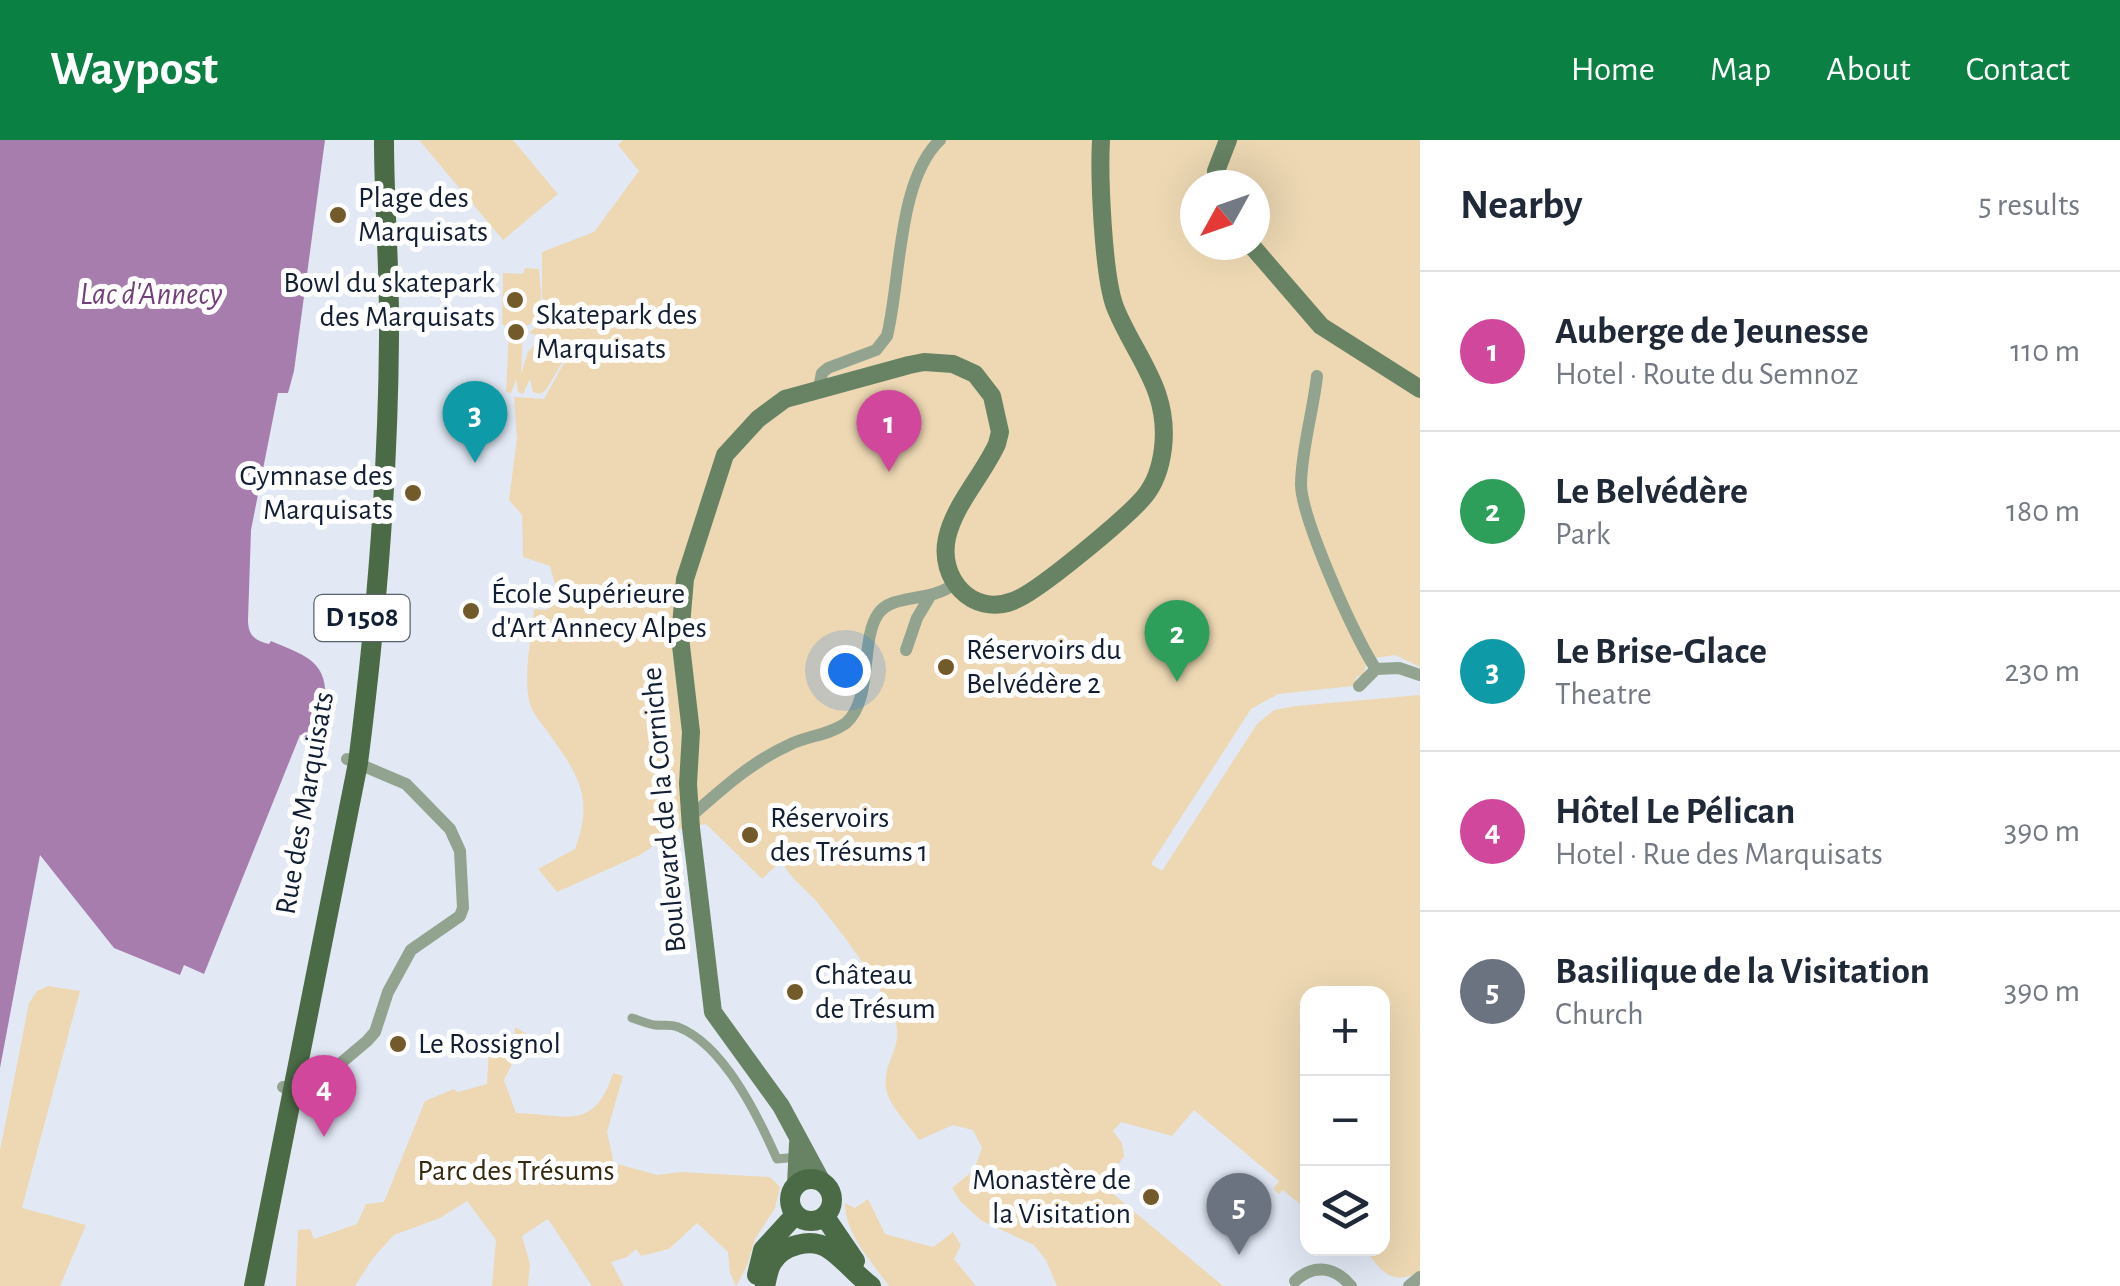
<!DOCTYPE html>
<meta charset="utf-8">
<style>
:root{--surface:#fff;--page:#f2f2f3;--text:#1f2937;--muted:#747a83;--line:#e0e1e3;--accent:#0b8043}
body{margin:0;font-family:"Alegreya Sans",sans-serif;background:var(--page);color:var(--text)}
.controls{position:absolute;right:30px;bottom:30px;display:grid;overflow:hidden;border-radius:20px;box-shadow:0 10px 40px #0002}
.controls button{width:90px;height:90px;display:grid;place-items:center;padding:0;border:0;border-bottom:2px solid var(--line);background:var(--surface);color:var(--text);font:50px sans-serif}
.compass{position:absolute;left:1180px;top:30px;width:90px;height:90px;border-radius:50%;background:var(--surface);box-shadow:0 10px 40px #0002;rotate:230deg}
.you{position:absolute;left:845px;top:530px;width:35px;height:35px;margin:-25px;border:8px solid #fff;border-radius:50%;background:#1a73e8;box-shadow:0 0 0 15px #1a73e833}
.badge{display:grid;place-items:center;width:65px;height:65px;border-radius:50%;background:var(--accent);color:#fff;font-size:32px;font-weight:700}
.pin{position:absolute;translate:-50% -82px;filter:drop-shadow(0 2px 5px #0008)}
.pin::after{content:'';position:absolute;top:52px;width:35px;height:30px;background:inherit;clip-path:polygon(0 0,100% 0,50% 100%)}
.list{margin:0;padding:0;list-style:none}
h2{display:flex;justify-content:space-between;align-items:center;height:130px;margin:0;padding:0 40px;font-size:42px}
h2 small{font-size:32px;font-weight:400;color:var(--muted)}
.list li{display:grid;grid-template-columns:65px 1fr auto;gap:30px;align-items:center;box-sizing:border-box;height:160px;padding:0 40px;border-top:2px solid var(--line)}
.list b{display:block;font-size:38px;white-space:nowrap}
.list p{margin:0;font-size:32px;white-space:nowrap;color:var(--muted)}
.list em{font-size:32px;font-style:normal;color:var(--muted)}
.icon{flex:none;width:55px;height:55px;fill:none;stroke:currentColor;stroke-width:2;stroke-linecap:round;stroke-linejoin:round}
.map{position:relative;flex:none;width:1420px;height:1146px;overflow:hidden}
header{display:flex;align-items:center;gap:60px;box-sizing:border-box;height:140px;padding:0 50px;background:var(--accent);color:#fff}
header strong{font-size:48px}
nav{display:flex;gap:55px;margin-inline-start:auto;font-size:35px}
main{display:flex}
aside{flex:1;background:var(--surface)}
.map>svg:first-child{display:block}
</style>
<header>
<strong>Waypost</strong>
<nav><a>Home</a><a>Map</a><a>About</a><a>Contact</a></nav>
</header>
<main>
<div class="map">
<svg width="1420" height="1146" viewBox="0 0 1420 1146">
<rect width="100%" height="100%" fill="#e2e9f5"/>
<g fill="#edd8b3" fill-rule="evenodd">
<polygon points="419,0 513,0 558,54 503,100"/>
<path d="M623 0H1420V527L1395 515 1368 519 1363 536H1357L1353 546 1278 554 1251 569 1151 724 1162 731 1257 584 1274 570 1296 566 1420 555V1132C1390 1146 1383 1132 1364 1109L1382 1108V854H1308L1307 1070 1283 1050 1279 1054 1273 1049 1279 1041 1194 970 1172 996 1121 982 1113 991 1122 1003 1124 1017 1110 1034 1112 1053 1223 1146H1057L1046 1120 1034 1105 982 1081 961 1062 952 1048 974 1030 982 1008 973 990 953 985 919 1000C910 986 889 966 886 949 882 916 910 906 890 868 870 830 843 794 816 761 805 748 787 736 782 720L762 739 706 684 678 689 640 715 557 752 538 729 575 709C594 658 579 636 550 595 544 586 536 578 532 569 521 548 532 494 534 469L547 470 556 448 550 426 523 417 522 375 509 360 517 298 514 257 544 259 574 205 529 193 543 181 546 164 542 157V112L594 92 639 31 618 5ZM1195 45H1255V105H1195Z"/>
<path d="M525 128 539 129C540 152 548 178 523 188L521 234 528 212 538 201 566 204 570 209 546 250 540 254 533 252 530 239 523 254 518 252 516 239 511 253 506 252 509 190 502 184 503 133 523 134Z"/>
<polygon points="48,846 80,851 22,1068 86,1085 60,1146 0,1146 0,1011 29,863 37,851"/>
<path d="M515 887 527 894 504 940 516 973C565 974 594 993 613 933L623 936 607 992 614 1023 657 1035 681 1032 770 1037 780 1047 775 1068 755 1099 747 1126 736 1146 730 1133 728 1112 697 1083 669 1109 641 1116 636 1109 627 1117 611 1122 624 1146H592L548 1079 522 1096 530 1124 528 1146H492L496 1100 467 1061 440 1078 394 1095 373 1118 355 1146H296L298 1090 310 1089 314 1099 357 1084 366 1064 384 1062 425 961 454 949 458 952 487 944 489 908 505 914 514 901Z"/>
<path d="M868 1059 885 1094 933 1107 953 1092 961 1105 954 1119 976 1146H889C872 1122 845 1094 845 1063L855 1068Z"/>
</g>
<path fill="#a67dad" d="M0 0H325L294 231 288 253H278L251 390 248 480C248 495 255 501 269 504L271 501C305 516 329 520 325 564L313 560 308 571 327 579 316 600 300 595 204 834 184 825 180 835 114 808 40 715 0 928Z"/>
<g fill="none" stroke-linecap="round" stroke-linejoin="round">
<path stroke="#92a48f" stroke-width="9" d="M632 878C639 880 647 884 655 885 663 886 670 884 678 887 724 905 758 976 777 1019L798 1017"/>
<g stroke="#92a48f" stroke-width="12">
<path d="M1317 236C1313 272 1302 307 1301 343 1300 375 1356 501 1376 529"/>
<path d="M819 248 822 233 828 228 876 210 887 196C901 140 897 41 940 0"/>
<polyline points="906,510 917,478 929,458"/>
<polyline points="1376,529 1399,528 1420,535"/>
<polyline points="1359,546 1376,529"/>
<path d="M690 677C721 650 751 622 789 605 806 596 830 595 846 583 873 560 860 500 878 474 892 453 930 463 954 444"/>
<polyline points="283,947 304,950 316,944 367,901 375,892 388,852 411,810 460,776 463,768 460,711 450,689 406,644 347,619"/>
<path d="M1295 1141C1314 1123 1335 1127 1351 1146"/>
<polyline points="1409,1146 1420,1137"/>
</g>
<g stroke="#688364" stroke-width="18">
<polyline points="1217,45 1216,31 1228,0"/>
<polyline points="1251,105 1321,186 1420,249"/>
<path d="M822 1042 781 966 713 872 691 688 688 644 691 592 680 497 685 439 725 315 758 279 785 259 909 225 924 222 953 224 975 234 992 256 1000 292 997 304C983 335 954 365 947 398 938 438 972 477 1013 461 1037 453 1126 378 1144 357 1155 344 1161 325 1163 308 1170 249 1135 217 1115 167 1103 135 1099 36 1101 0"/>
<polyline points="796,1045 798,1003"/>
</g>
<g stroke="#4a6b45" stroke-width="20">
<circle cx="811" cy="1060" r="21"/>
<polyline points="825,1077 855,1121"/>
<polyline points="757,1135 763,1110 795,1075"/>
<path d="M254 1146 358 623C376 482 388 340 389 198 390 131 384 66 384 0"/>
<path d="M765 1146C767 1139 768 1129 772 1123 782 1105 812 1097 829 1109 843 1118 855 1134 871 1146"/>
</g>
</g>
<g fill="#735a2b" stroke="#fff" stroke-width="4">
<circle cx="338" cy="75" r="10"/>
<circle cx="515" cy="160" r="10"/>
<circle cx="516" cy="192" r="10"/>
<circle cx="413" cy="353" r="10"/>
<circle cx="471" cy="471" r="10"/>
<circle cx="946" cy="527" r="10"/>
<circle cx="750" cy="695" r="10"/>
<circle cx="795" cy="852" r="10"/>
<circle cx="398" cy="904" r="10"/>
<circle cx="1151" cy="1057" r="10"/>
</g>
<g text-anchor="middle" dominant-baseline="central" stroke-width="10" stroke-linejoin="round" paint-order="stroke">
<rect fill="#fff" stroke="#596271" stroke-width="2.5" x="314.5" y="455" width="95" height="46" rx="8"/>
<g font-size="28" font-weight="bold" fill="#121e34">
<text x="362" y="478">D 1508</text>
</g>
<g font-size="30" fill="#121e34" stroke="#fff" text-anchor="start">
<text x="358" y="58">Plage des<tspan x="358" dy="34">Marquisats</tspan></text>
<text x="495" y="143" text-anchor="end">Bowl du skatepark<tspan x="495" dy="34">des Marquisats</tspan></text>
<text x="536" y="175">Skatepark des<tspan x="536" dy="34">Marquisats</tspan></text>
<text x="393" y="336" text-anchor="end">Gymnase des<tspan x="393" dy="34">Marquisats</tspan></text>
<text x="491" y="454">École Supérieure<tspan x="491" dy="34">d'Art Annecy Alpes</tspan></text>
<text x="966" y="510">Réservoirs du<tspan x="966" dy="34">Belvédère 2</tspan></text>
<text x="770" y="678">Réservoirs<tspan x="770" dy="34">des Trésums 1</tspan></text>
<text x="815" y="835">Château<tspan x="815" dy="34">de Trésum</tspan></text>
<text x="418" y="904">Le Rossignol</text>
<text x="1131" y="1040" text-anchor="end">Monastère de<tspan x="1131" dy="34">la Visitation</tspan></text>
</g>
<g font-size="30" fill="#121e34" stroke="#fff">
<text transform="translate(305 663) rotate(-80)">Rue des Marquisats</text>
<text transform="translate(664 670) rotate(-95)">Boulevard de la Corniche</text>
</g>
<g font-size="30" fill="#382a10" stroke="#fff">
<text x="516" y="1031">Parc des Trésums</text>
</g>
<g font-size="32" font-style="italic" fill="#723e7b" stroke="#fff">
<text x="151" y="154">Lac d'Annecy</text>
</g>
</g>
</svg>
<div class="controls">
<button>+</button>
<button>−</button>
<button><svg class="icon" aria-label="layers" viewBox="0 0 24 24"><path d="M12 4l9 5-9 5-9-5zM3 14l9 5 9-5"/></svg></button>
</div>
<svg class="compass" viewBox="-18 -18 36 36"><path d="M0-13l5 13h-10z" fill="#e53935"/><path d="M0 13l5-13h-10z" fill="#747a83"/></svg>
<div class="you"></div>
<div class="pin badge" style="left:889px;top:332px;background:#d1479c">1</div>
<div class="pin badge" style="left:1177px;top:542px;background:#2e9e5b">2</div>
<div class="pin badge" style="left:475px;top:323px;background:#0f9aa8">3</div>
<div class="pin badge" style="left:324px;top:997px;background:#d1479c">4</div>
<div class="pin badge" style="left:1239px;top:1115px;background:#6b7280">5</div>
</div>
<aside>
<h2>Nearby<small>5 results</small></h2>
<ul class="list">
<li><span class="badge" style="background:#d1479c">1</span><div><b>Auberge de Jeunesse</b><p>Hotel · Route du Semnoz</p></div><em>110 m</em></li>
<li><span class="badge" style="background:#2e9e5b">2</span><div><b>Le Belvédère</b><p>Park</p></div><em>180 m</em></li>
<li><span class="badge" style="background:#0f9aa8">3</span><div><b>Le Brise-Glace</b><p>Theatre</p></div><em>230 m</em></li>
<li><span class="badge" style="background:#d1479c">4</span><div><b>Hôtel Le Pélican</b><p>Hotel · Rue des Marquisats</p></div><em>390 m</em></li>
<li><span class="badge" style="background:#6b7280">5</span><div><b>Basilique de la Visitation</b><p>Church</p></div><em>390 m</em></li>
</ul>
</aside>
</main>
